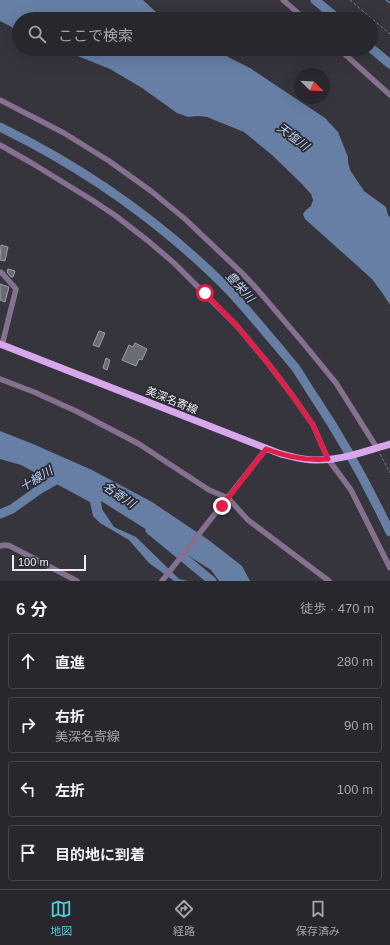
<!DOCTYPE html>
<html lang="ja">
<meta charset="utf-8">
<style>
:root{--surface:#28272e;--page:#302f36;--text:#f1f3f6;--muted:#a5a5aa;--line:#44444a;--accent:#52ccd5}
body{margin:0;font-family:Helvetica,"Noto Sans JP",sans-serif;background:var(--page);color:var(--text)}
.compass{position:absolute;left:294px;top:68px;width:36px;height:36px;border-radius:50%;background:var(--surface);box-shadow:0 4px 16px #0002;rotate:114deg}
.scale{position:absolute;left:12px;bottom:10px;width:74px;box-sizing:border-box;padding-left:4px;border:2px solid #ecebf1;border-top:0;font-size:11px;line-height:14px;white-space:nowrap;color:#ecebf1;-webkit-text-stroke:3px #2c2a33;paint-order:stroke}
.stop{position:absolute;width:12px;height:12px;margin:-9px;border:3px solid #e11d48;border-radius:50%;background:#fff}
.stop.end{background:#e11d48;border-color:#fff;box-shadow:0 1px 4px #0008}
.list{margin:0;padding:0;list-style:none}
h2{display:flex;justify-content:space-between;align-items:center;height:52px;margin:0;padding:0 16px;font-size:17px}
h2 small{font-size:13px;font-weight:400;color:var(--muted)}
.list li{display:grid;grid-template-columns:26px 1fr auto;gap:12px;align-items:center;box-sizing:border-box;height:56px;margin:0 8px 8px;padding:0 8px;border:1px solid var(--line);border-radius:4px}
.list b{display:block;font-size:15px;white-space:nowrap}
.list p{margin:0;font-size:13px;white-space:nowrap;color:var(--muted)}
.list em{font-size:13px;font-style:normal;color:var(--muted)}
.icon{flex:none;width:22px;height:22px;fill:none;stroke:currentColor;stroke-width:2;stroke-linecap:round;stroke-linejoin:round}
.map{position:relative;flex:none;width:390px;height:581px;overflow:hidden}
.search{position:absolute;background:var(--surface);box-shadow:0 4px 16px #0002;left:12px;right:12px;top:12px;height:44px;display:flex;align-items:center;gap:10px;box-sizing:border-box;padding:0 14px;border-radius:22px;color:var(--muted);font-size:15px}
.sheet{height:308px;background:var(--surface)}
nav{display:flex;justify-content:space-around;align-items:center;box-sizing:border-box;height:56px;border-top:1px solid var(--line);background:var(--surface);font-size:11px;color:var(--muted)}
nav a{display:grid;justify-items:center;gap:2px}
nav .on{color:var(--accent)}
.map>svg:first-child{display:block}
</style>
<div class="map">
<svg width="390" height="581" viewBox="0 0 390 581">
<rect width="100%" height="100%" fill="#36343d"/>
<g fill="#677fa5">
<polygon points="0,0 143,0 156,12 162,19 19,19 19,32 10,26 0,21"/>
<polygon points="60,49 221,49 228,57 250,68 325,118 338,132 348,157 348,162 350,170 364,191 386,207 388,215 390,218 390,305 383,294 372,279 305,219 303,214 306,210 311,206 313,200 311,194 301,183 272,155 244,132 207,117 198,116 188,117 177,113 142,88 110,69"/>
<polygon points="0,431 33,444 92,470 152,502 210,541 242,566 250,581 219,581 211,570 101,501 102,509 114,527 136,537 179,579 188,581 174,581 149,563 129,540 100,523 93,516 90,502 21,465 0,459"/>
</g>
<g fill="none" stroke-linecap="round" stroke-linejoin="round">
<polyline stroke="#677fa5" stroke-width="1.5" points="386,0 390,3"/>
<g stroke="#677fa5" stroke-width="9">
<polyline points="315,0 338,19"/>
<polyline points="371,48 390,64"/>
<path d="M0 127C82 167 157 219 222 283 240 301 257 322 274 342 281 350 288 359 295 367 302 377 308 388 315 398 343 440 368 486 390 532"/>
<polyline points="0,514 12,509 40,489 63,476"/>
<polyline points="150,530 212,581"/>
</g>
</g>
<g fill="#696b75" stroke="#9c9ea9">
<polygon points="1,245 8,247 5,261 0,260"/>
<polygon points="8,269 15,271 13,277 11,277 7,272"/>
<polygon points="0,284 9,287 5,302 0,300"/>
<polygon points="99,331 105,333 99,347 93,345"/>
<polygon points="135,343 147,349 142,360 139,359 136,366 122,360 129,345 133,347"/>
<polygon points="106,358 110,360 107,370 103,368"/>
</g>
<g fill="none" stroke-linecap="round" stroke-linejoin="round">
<g stroke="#7e7d85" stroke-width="1" stroke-dasharray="3 2" stroke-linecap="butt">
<polyline points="350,0 390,34"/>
<polyline points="380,454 390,473"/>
</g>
<g stroke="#867090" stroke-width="5.5">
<polyline points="283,0 305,19"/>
<polyline points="339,49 390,95"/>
<polyline points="0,100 64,133 109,161 151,191 185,219 243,274 257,289 304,344 336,383 377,448"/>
<polyline points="0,145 30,162 92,200 116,216 147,240 174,263 236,325 267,362 292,395 313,425 328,459 351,490 390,568"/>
<polyline points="0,272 2,273 16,289 2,345"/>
<polyline points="0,379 34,392 78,412 139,444 209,490 228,498 248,520 329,581"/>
<polyline points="0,546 5,545 10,546 77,581"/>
<polyline points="162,581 266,449"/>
</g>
<path stroke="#d6a8eb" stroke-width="7" d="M0 344 281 454C293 457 305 461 318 460 342 460 367 451 390 444"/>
</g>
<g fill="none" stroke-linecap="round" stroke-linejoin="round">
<path stroke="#e11d48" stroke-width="5" d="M205 293 236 325 267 362 292 395 313 425 328 459C306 461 287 457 266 449L222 506"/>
</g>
<g text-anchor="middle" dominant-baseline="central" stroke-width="3.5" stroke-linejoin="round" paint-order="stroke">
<g font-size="11" fill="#ecebf1" stroke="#2c2a33">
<text transform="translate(172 400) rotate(22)">美深名寄線</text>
</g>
<g font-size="12" font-style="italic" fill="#bcd3f7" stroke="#2c2a33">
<text transform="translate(293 137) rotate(37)">天塩川</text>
<text transform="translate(240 287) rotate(48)">豊栄川</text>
<text transform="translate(36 479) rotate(-31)">十線川</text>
<text transform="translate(119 495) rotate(34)">名寄川</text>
</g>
</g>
</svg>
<svg class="compass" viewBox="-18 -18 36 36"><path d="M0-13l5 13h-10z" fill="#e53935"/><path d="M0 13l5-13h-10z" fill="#a5a5aa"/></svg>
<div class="scale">100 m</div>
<div class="stop" style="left:205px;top:293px"></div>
<div class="stop end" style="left:222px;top:506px"></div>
<div class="search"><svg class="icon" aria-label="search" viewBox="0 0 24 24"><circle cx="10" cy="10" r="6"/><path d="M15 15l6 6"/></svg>ここで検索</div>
</div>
<section class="sheet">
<h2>6 分<small>徒歩 · 470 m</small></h2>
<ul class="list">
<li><svg class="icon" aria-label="ahead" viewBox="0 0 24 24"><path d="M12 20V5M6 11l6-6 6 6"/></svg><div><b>直進</b></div><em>280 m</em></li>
<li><svg class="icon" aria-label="right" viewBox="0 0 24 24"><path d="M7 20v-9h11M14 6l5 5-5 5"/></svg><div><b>右折</b><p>美深名寄線</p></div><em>90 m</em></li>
<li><svg class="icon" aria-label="left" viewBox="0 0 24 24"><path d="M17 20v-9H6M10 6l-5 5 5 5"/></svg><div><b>左折</b></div><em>100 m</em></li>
<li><svg class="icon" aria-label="arrive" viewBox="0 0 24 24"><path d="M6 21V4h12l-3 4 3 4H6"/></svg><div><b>目的地に到着</b></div></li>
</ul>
</section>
<nav>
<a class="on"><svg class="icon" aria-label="map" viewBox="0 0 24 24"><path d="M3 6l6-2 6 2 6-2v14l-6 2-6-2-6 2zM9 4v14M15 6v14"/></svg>地図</a>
<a><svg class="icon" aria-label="directions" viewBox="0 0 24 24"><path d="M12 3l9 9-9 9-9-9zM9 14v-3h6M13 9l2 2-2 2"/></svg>経路</a>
<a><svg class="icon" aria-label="saved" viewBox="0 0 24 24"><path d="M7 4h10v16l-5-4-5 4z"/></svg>保存済み</a>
</nav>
